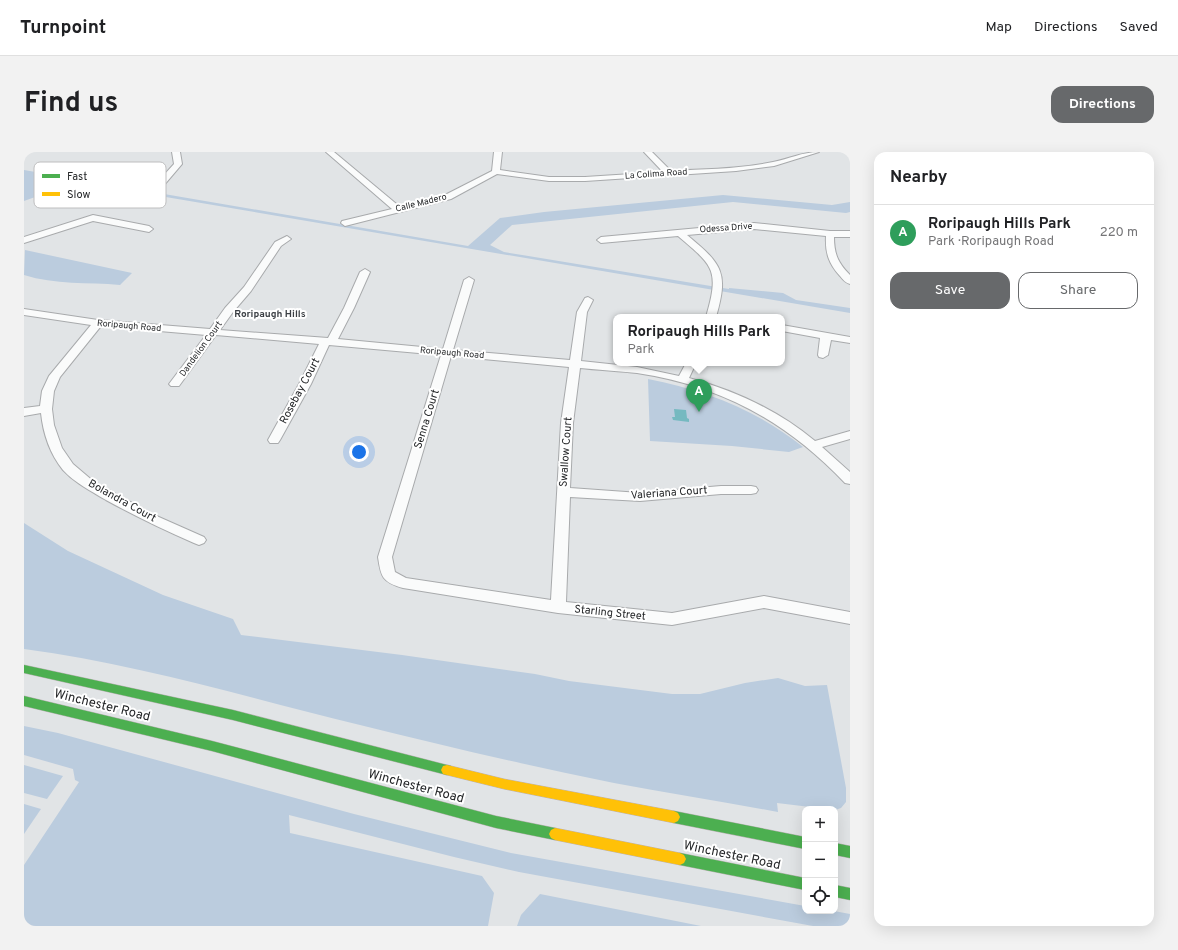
<!DOCTYPE html>
<meta charset="utf-8">
<style>
:root{--surface:#fff;--page:#f2f2f2;--text:#202124;--muted:#757577;--line:#e0e0e0;--accent:#67696b}
body{margin:0;font-family:Overpass,sans-serif;background:var(--page);color:var(--text)}
.controls{position:absolute;right:12px;bottom:12px;display:grid;overflow:hidden;border-radius:8px;box-shadow:0 4px 16px #0002}
.controls button{width:36px;height:36px;display:grid;place-items:center;padding:0;border:0;border-bottom:1px solid var(--line);background:var(--surface);color:var(--text);font:20px sans-serif}
.you{position:absolute;left:335px;top:300px;width:14px;height:14px;margin:-10px;border:3px solid #fff;border-radius:50%;background:#1a73e8;box-shadow:0 0 0 6px #1a73e833}
.badge{display:grid;place-items:center;width:26px;height:26px;border-radius:50%;background:var(--accent);color:#fff;font-size:13px;font-weight:700}
.pin{position:absolute;translate:-50% -33px;filter:drop-shadow(0 1px 2px #0008)}
.pin::after{content:'';position:absolute;top:21px;width:14px;height:12px;background:inherit;clip-path:polygon(0 0,100% 0,50% 100%)}
.popup{position:absolute;left:589px;top:162px;width:172px;height:52px;box-sizing:border-box;display:grid;place-content:center;border-radius:8px;background:var(--surface);filter:drop-shadow(0 1px 3px #0005);font-size:13px;white-space:nowrap;color:var(--muted)}
.popup b{font-size:15px;color:var(--text)}
.popup::after{content:'';position:absolute;left:50%;top:100%;margin-left:-8px;border:8px solid transparent;border-top-color:var(--surface)}
.list{margin:0;padding:0;list-style:none}
h2{display:flex;justify-content:space-between;align-items:center;height:52px;margin:0;padding:0 16px;font-size:17px}
h2 small{font-size:13px;font-weight:400;color:var(--muted)}
.list li{display:grid;grid-template-columns:26px 1fr auto;gap:12px;align-items:center;box-sizing:border-box;height:56px;padding:0 16px;border-top:1px solid var(--line)}
.list b{display:block;font-size:15px;white-space:nowrap}
.list p{margin:0;font-size:13px;white-space:nowrap;color:var(--muted)}
.list em{font-size:13px;font-style:normal;color:var(--muted)}
.actions{display:flex;gap:8px;padding:12px 16px}
.actions a{flex:1;padding:9px 0;border:1px solid var(--accent);border-radius:12px;text-align:center;font-size:14px;color:var(--accent)}
.actions .main{background:var(--accent);color:#fff}
.icon{flex:none;width:22px;height:22px;fill:none;stroke:currentColor;stroke-width:2;stroke-linecap:round;stroke-linejoin:round}
.map{position:relative;flex:none;width:826px;height:774px;overflow:hidden;border-radius:12px}
header{display:flex;align-items:center;gap:24px;box-sizing:border-box;height:56px;padding:0 20px;background:var(--surface);border-bottom:1px solid var(--line)}
header strong{font-size:19px}
nav{display:flex;gap:22px;margin-inline-start:auto;font-size:14px}
.intro{display:flex;align-items:center;justify-content:space-between;box-sizing:border-box;height:96px;padding:0 24px}
h1{margin:0;font-size:28px}
.button{padding:10px 18px;border-radius:12px;background:var(--accent);color:#fff;font-size:14px;font-weight:700}
main{display:flex;gap:24px;padding:0 24px}
aside{flex:1;background:var(--surface);border-radius:12px;box-shadow:0 4px 16px #0002}
.map>svg:first-child{display:block}
</style>
<header>
<strong>Turnpoint</strong>
<nav><a>Map</a><a>Directions</a><a>Saved</a></nav>
</header>
<div class="intro"><h1>Find us</h1><a class="button">Directions</a></div>
<main>
<div class="map">
<svg width="826" height="774" viewBox="0 0 826 774">
<rect width="100%" height="100%" fill="#e1e4e6"/>
<g fill="#bbccde">
<polygon points="0,18 444,94 476,66 520,60 699,43 808,53 826,50 826,60 822,61 709,50 488,73 466,93 480,100 705,137 705,136 759,141 772,148 826,156 826,161 53,30 0,49"/>
<path d="M1 98 108 121 96 133C64 130 31 133 0 123Z"/>
<path d="M624 227C681 238 733 258 779 295L765 300 708 294 626 289Z"/>
<path d="M0 371 44 399 139 443 209 467 217 483 378 503 511 522 545 529 648 542H676L721 531 754 526 781 534 803 533 822 636V650L817 656 811 658 753 651 754 660C699 650 644 641 590 631 505 614 421 594 336 573 225 546 114 512 0 497Z"/>
<polygon points="0,574 34,581 330,662 487,701 781,754 781,759 810,759 826,762 826,774 789,774 495,720 430,705 265,663 266,681 458,724 470,741 464,774 0,774 0,713 55,630 51,628 49,617 0,603"/>
<polygon points="0,613 39,624 23,647 0,641"/>
<polygon points="0,652 17,657 0,682"/>
<polygon points="516,742 677,774 493,774 497,763"/>
</g>
<polygon fill="#75b9c0" points="650,257 662,258 663,266 665,267 665,270 649,268 648,265 651,265"/>
<g fill="none" stroke-linecap="round" stroke-linejoin="round">
<defs>
<g id="street">
<polygon points="148,0 156,0 158,12 135,39 129,39 129,35 150,12"/>
<path d="M302 0H310L376 55 421 43 468 19 470 0H478L476 18 525 25H561L639 20 620 0H628L647 19C681 17 716 17 749 10 765 7 778 0 795 0L750 14 712 19 561 29H525L473 22 427 47 321 74 317 71 318 69 368 57Z"/>
<polygon points="69,63 125,74 129,77 125,80 69,69 0,91 0,85"/>
<path d="M730 71 806 79H826V85H810C810 102 814 111 826 123V132C822 131 819 128 816 124 805 112 801 101 802 84L730 77 663 83C698 112 705 120 692 165H682C696 117 689 114 654 84L577 91 573 88 577 85Z"/>
<path d="M263 84 267 87 257 94 227 139 209 160 196 178 304 186 320 156 336 120 341 117 346 120 330 156 314 187 419 197 440 128 445 125 450 128 429 198 546 208 553 160 561 146 564 145 569 148 563 160 557 209 613 215 655 224 662 211H672L665 226C710 238 755 259 791 289L826 279V287L798 295 826 320V332L821 331C763 270 698 234 613 221 594 219 575 218 556 216L549 271 546 336 616 341 697 334H727L732 335 734 338 732 341 727 342H697L616 349 546 345 542 450 648 461 740 444 826 460V472L740 456 648 473 534 461 379 436C358 430 357 425 354 405L417 203 305 193 287 232 256 288 254 291H246L244 288 275 232 295 192 192 183 155 234H147L145 232 182 183 77 174 36 225 30 239 28 257 30 273 38 296 49 312 69 329 128 362 180 385 182 388 180 391 175 393 170 391C140 378 111 364 82 348 67 339 51 331 39 318 26 302 19 281 17 261L0 264V256L16 254 18 239 25 224 67 173 0 163V157L74 168 186 177 201 156 220 135 251 90ZM427 204 545 215 537 271 527 448 382 426 371 420 368 405Z"/>
<polygon points="758,173 826,185 826,191 807,188 804,203 799,206 795,205 794,203 796,186 758,179"/>
</g>
<g id="fast">
<polygon points="0,513 209,558 423,613 427,614 429,618 427,622 423,623 209,568 0,521"/>
<polygon points="0,544 188,589 472,664 531,676 535,678 537,682 535,686 531,688 472,676 188,599 0,554"/>
<polygon points="650,659 781,685 781,697 650,671 646,669 644,665 646,661"/>
<polygon points="811,691 826,694 826,706 811,703"/>
<polygon points="656,701 781,726 781,738 656,713 652,711 650,707 652,703"/>
<polygon points="811,733 826,736 826,748 811,745"/>
</g>
<g id="slow">
<polygon points="423,613 480,627 650,659 654,661 656,665 654,669 650,671 480,637 419,622 417,618 419,614"/>
<polygon points="531,676 656,701 660,703 662,707 660,711 656,713 531,688 527,686 525,682 527,678"/>
</g>
</defs>
<use href="#street" stroke="#a8aaac" stroke-width="2"/>
<use href="#fast" stroke="#bcb3b6" stroke-width="1"/>
<use href="#slow" stroke="#bcb3b6" stroke-width="1"/>
<use href="#street" fill="#fafbfb" fill-rule="evenodd"/>
<use href="#fast" fill="#4caf50" fill-rule="evenodd"/>
<use href="#slow" fill="#ffc107" fill-rule="evenodd"/>
</g>
<g text-anchor="middle" dominant-baseline="central" stroke-width="4" stroke-linejoin="round" paint-order="stroke">
<g font-size="9" fill="#252729" stroke="#fff">
<text transform="translate(632 22) rotate(-4)">La Colima Road</text>
<text transform="translate(397 51) rotate(-14)">Calle Madero</text>
<text transform="translate(702 76) rotate(-4)">Odessa Drive</text>
<text transform="translate(105 174) rotate(5)">Roripaugh Road</text>
<text transform="translate(177 197) rotate(-54)">Dandelion Court</text>
<text transform="translate(428 201) rotate(5)">Roripaugh Road</text>
</g>
<g font-size="10" font-weight="bold" fill="#3b3f44" stroke="#fff">
<text x="246" y="162">Roripaugh Hills</text>
</g>
<g font-size="11" fill="#252729" stroke="#fff">
<text transform="translate(276 239) rotate(-62)">Rosebay Court</text>
<text transform="translate(403 267) rotate(-73)">Senna Court</text>
<text transform="translate(542 300) rotate(-86)">Swallow Court</text>
<text transform="translate(645 341) rotate(-4)">Valeriana Court</text>
<text transform="translate(98 349) rotate(29)">Bolandra Court</text>
<text transform="translate(586 461) rotate(6)">Starling Street</text>
</g>
<g font-size="13" fill="#252729" stroke="#fff">
<text transform="translate(78 554) rotate(14)">Winchester Road</text>
<text transform="translate(392 635) rotate(15)">Winchester Road</text>
<text transform="translate(708 704) rotate(12)">Winchester Road</text>
</g>
</g>
<rect x="10" y="10" width="132" height="46" rx="6" fill="#fff" stroke="#bebebf" stroke-width="1"/>
<rect x="18" y="22" width="18" height="4" fill="#4caf50"/>
<rect x="18" y="40" width="18" height="4" fill="#ffc107"/>
<g font-size="11" fill="#252729">
<text x="43" y="28">Fast</text>
<text x="43" y="46">Slow</text>
</g>
</svg>
<div class="controls">
<button>+</button>
<button>−</button>
<button><svg class="icon" aria-label="locate" viewBox="0 0 24 24"><circle cx="12" cy="12" r="6"/><path d="M12 2v4M12 18v4M2 12h4M18 12h4"/></svg></button>
</div>
<div class="you"></div>
<div class="pin badge" style="left:675px;top:260px;background:#2e9e5b">A</div>
<div class="popup"><b>Roripaugh Hills Park</b>Park</div>
</div>
<aside>
<h2>Nearby<small></small></h2>
<ul class="list">
<li><span class="badge" style="background:#2e9e5b">A</span><div><b>Roripaugh Hills Park</b><p>Park · Roripaugh Road</p></div><em>220 m</em></li>
</ul>
<div class="actions"><a class="main">Save</a><a>Share</a></div>
</aside>
</main>
